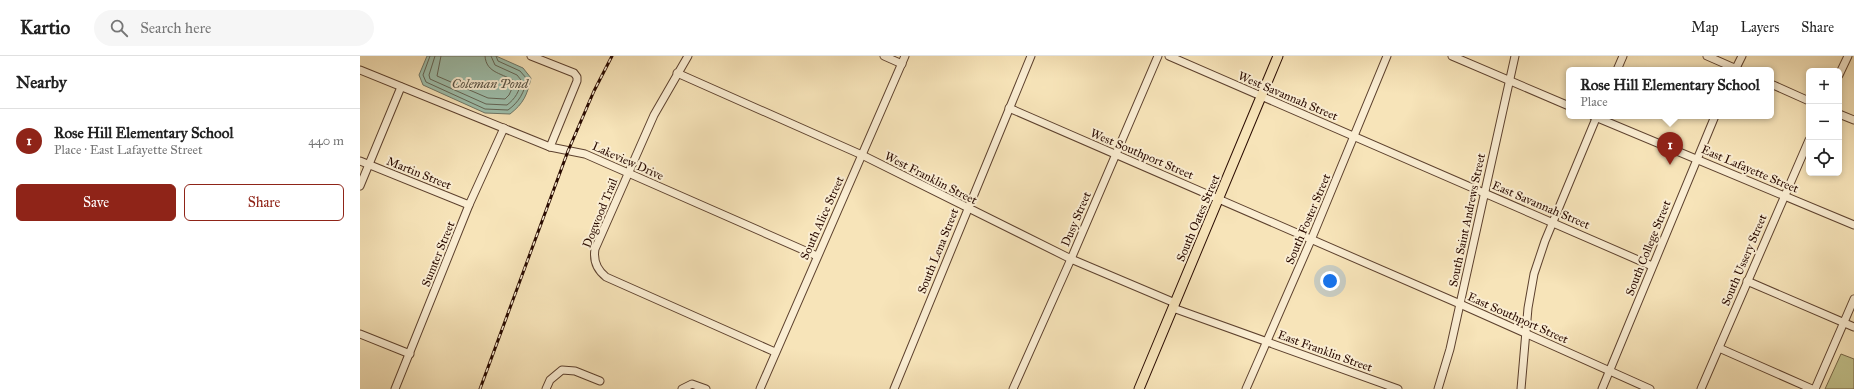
<!DOCTYPE html>
<meta charset="utf-8">
<style>
:root{--surface:#fff;--page:#f6f6f6;--text:#222;--muted:#767676;--line:#e0e0e0;--accent:#8f2418}
body{margin:0;font-family:"IM FELL Great Primer",serif;background:var(--page);color:var(--text)}
.controls{position:absolute;right:12px;top:12px;display:grid;overflow:hidden;border-radius:6px;box-shadow:0 2px 6px #0003}
.controls button{width:36px;height:36px;display:grid;place-items:center;padding:0;border:0;border-bottom:1px solid var(--line);background:var(--surface);color:var(--text);font:20px sans-serif}
.you{position:absolute;left:970px;top:225px;width:14px;height:14px;margin:-10px;border:3px solid #fff;border-radius:50%;background:#1a73e8;box-shadow:0 0 0 6px #1a73e833}
.badge{display:grid;place-items:center;width:26px;height:26px;border-radius:50%;background:var(--accent);color:#fff;font-size:13px;font-weight:700}
.pin{position:absolute;translate:-50% -33px;filter:drop-shadow(0 1px 2px #0008)}
.pin::after{content:'';position:absolute;top:21px;width:14px;height:12px;background:inherit;clip-path:polygon(0 0,100% 0,50% 100%)}
.popup{position:absolute;left:1206px;top:11px;width:208px;height:52px;box-sizing:border-box;display:grid;place-content:center;border-radius:6px;background:var(--surface);filter:drop-shadow(0 1px 3px #0005);font-size:13px;white-space:nowrap;color:var(--muted)}
.popup b{font-size:15px;color:var(--text)}
.popup::after{content:'';position:absolute;left:50%;top:100%;margin-left:-8px;border:8px solid transparent;border-top-color:var(--surface)}
.list{margin:0;padding:0;list-style:none}
h2{display:flex;justify-content:space-between;align-items:center;height:52px;margin:0;padding:0 16px;font-size:17px}
h2 small{font-size:13px;font-weight:400;color:var(--muted)}
.list li{display:grid;grid-template-columns:26px 1fr auto;gap:12px;align-items:center;box-sizing:border-box;height:64px;padding:0 16px;border-top:1px solid var(--line)}
.list b{display:block;font-size:15px;white-space:nowrap}
.list p{margin:0;font-size:13px;white-space:nowrap;color:var(--muted)}
.list em{font-size:13px;font-style:normal;color:var(--muted)}
.actions{display:flex;gap:8px;padding:12px 16px}
.actions a{flex:1;padding:9px 0;border:1px solid var(--accent);border-radius:6px;text-align:center;font-size:14px;color:var(--accent)}
.actions .main{background:var(--accent);color:#fff}
.icon{flex:none;width:22px;height:22px;fill:none;stroke:currentColor;stroke-width:2;stroke-linecap:round;stroke-linejoin:round}
.map{position:relative;flex:none;width:1494px;height:333px;overflow:hidden}
header{display:flex;align-items:center;gap:24px;box-sizing:border-box;height:56px;padding:0 20px;background:var(--surface);border-bottom:1px solid var(--line)}
header strong{font-size:19px}
nav{display:flex;gap:22px;margin-inline-start:auto;font-size:14px}
.search{width:280px;height:36px;background:var(--page);display:flex;align-items:center;gap:10px;box-sizing:border-box;padding:0 14px;border-radius:22px;color:var(--muted);font-size:15px}
main{display:flex}
aside{flex:1;background:var(--surface)}
.map>svg:first-child{display:block}
</style>
<header>
<strong>Kartio</strong>
<div class="search"><svg class="icon" aria-label="search" viewBox="0 0 24 24"><circle cx="10" cy="10" r="6"/><path d="M15 15l6 6"/></svg>Search here</div>
<nav><a>Map</a><a>Layers</a><a>Share</a></nav>
</header>
<main>
<aside>
<h2>Nearby<small></small></h2>
<ul class="list">
<li><span class="badge">1</span><div><b>Rose Hill Elementary School</b><p>Place · East Lafayette Street</p></div><em>440 m</em></li>
</ul>
<div class="actions"><a class="main">Save</a><a>Share</a></div>
</aside>
<div class="map">
<svg width="1494" height="333" viewBox="0 0 1494 333">
<rect width="100%" height="100%" fill="#f7e4b9"/>
<filter id="stains"><feTurbulence type="fractalNoise" baseFrequency=".005" numOctaves="4"/><feColorMatrix values="0 0 0 0 .2 0 0 0 0 .09 0 0 0 0 .02 0 0 0 .5 -.17"/></filter>
<radialGradient id="worn" r=".72"><stop offset=".6" stop-color="#630" stop-opacity="0"/><stop offset="1" stop-color="#630" stop-opacity=".3"/></radialGradient>
<polygon fill="#c2c28c" stroke="#766646" points="1481,298 1494,303 1494,333 1465,333"/>
<path fill="#9ebfac" stroke="#707767" d="M67 0H136L163 12 171 22C167 39 164 47 150 58L125 57 63 29 59 19Z"/>
<g fill="none" stroke-linecap="round" stroke-linejoin="round">
<g stroke="#646556" stroke-width="1">
<path d="M70 0 63 19 66 26 125 53 148 54C159 46 164 37 167 23L160 15 138 5 136 0"/>
<path d="M75 0 69 19 70 23 126 48 147 49C155 43 160 35 161 24L157 19 135 9 131 0"/>
<path d="M81 0 77 20 128 42 145 43 149 39 155 26C144 17 126 18 125 0"/>
</g>
<defs>
<g id="minor">
<polyline points="171,0 214,17 217,21 217,25 190,91"/>
<path d="M328 0 294 59 235 193C233 205 237 214 246 221L415 296"/>
<polyline points="524,0 542,8"/>
<polyline points="809,0 1292,210"/>
<polyline points="1092,0 1209,50"/>
<polyline points="1347,0 1379,14"/>
<polyline points="0,14 190,91 225,98 457,200"/>
<polyline points="1257,14 1263,0"/>
<polyline points="1375,14 1382,0"/>
<polyline points="317,17 502,99 711,203 815,247"/>
<polyline points="1479,19 1488,0"/>
<polyline points="1411,28 1449,45"/>
<polyline points="649,52 1100,248 1290,333"/>
<polyline points="1479,58 1494,64"/>
<polyline points="1233,60 1494,169"/>
<polyline points="0,105 109,149"/>
<polyline points="0,130 41,31"/>
<polyline points="1387,225 1494,271"/>
<polyline points="813,252 1038,333"/>
<polyline points="0,278 50,298"/>
<polyline points="1359,292 1452,333"/>
<polyline points="35,333 109,149 144,72"/>
<polyline points="186,333 190,324 202,314 215,315 240,325"/>
<polyline points="322,333 332,328 346,333"/>
<polyline points="400,333 545,0"/>
<polyline points="534,333 671,0"/>
<polyline points="653,333 711,203 798,0"/>
<polyline points="886,333 951,184 1027,0"/>
<polyline points="1078,333 1090,293 1155,0"/>
<polyline points="1161,333 1168,252 1174,218 1185,185 1237,60"/>
<polyline points="1242,333 1355,60"/>
<polyline points="1341,333 1449,84"/>
<polyline points="1455,333 1494,243"/>
</g>
<polyline id="major" points="779,333 918,0"/>
</defs>
<use href="#minor" stroke="#5d412e" stroke-width="9"/>
<use href="#major" stroke="#2a0b00" stroke-width="11"/>
<use href="#minor" stroke="#faedd2" stroke-width="7"/>
<use href="#major" stroke="#f7e4b9" stroke-width="9"/>
<defs>
<polyline id="rail" points="120,333 208,95 234,35 252,0"/>
</defs>
<use href="#rail" stroke="#2a0b00" stroke-width="3"/>
<use href="#rail" stroke="#faedd2" stroke-width="1.5" stroke-dasharray="4.5" stroke-linecap="butt"/>
</g>
<g text-anchor="middle" dominant-baseline="central" stroke-width="4" stroke-linejoin="round" paint-order="stroke">
<g font-size="12" fill="#2a0b00" stroke="#faedd2">
<text transform="translate(928 40) rotate(23)">West Savannah Street</text>
<text transform="translate(782 98) rotate(23)">West Southport Street</text>
<text transform="translate(268 105) rotate(24)">Lakeview Drive</text>
<text transform="translate(1390 113) rotate(23)">East Lafayette Street</text>
<text transform="translate(59 117) rotate(22)">Martin Street</text>
<text transform="translate(571 122) rotate(27)">West Franklin Street</text>
<text transform="translate(1181 149) rotate(23)">East Savannah Street</text>
<text transform="translate(240 157) rotate(-68)">Dogwood Trail</text>
<text transform="translate(462 162) rotate(-66)">South Alice Street</text>
<text transform="translate(838 162) rotate(-67)">South Oates Street</text>
<text transform="translate(716 163) rotate(-67)">Dusy Street</text>
<text transform="translate(948 163) rotate(-67)">South Foster Street</text>
<text transform="translate(1107 164) rotate(-78)">South Saint Andrews Street</text>
<text transform="translate(1288 192) rotate(-68)">South College Street</text>
<text transform="translate(578 195) rotate(-68)">South Lena Street</text>
<text transform="translate(78 198) rotate(-68)">Sumter Street</text>
<text transform="translate(1384 204) rotate(-67)">South Ussery Street</text>
<text transform="translate(1158 262) rotate(24)">East Southport Street</text>
<text transform="translate(965 295) rotate(20)">East Franklin Street</text>
</g>
<g font-size="13" font-style="italic" fill="#585345" stroke="#faedd2">
<text x="130" y="28">Coleman Pond</text>
</g>
</g>
<rect width="100%" height="100%" filter="url(#stains)"/>
<rect width="100%" height="100%" fill="url(#worn)"/>
</svg>
<div class="controls">
<button>+</button>
<button>−</button>
<button><svg class="icon" aria-label="locate" viewBox="0 0 24 24"><circle cx="12" cy="12" r="6"/><path d="M12 2v4M12 18v4M2 12h4M18 12h4"/></svg></button>
</div>
<div class="you"></div>
<div class="pin badge" style="left:1310px;top:109px">1</div>
<div class="popup"><b>Rose Hill Elementary School</b>Place</div>
</div>
</main>
